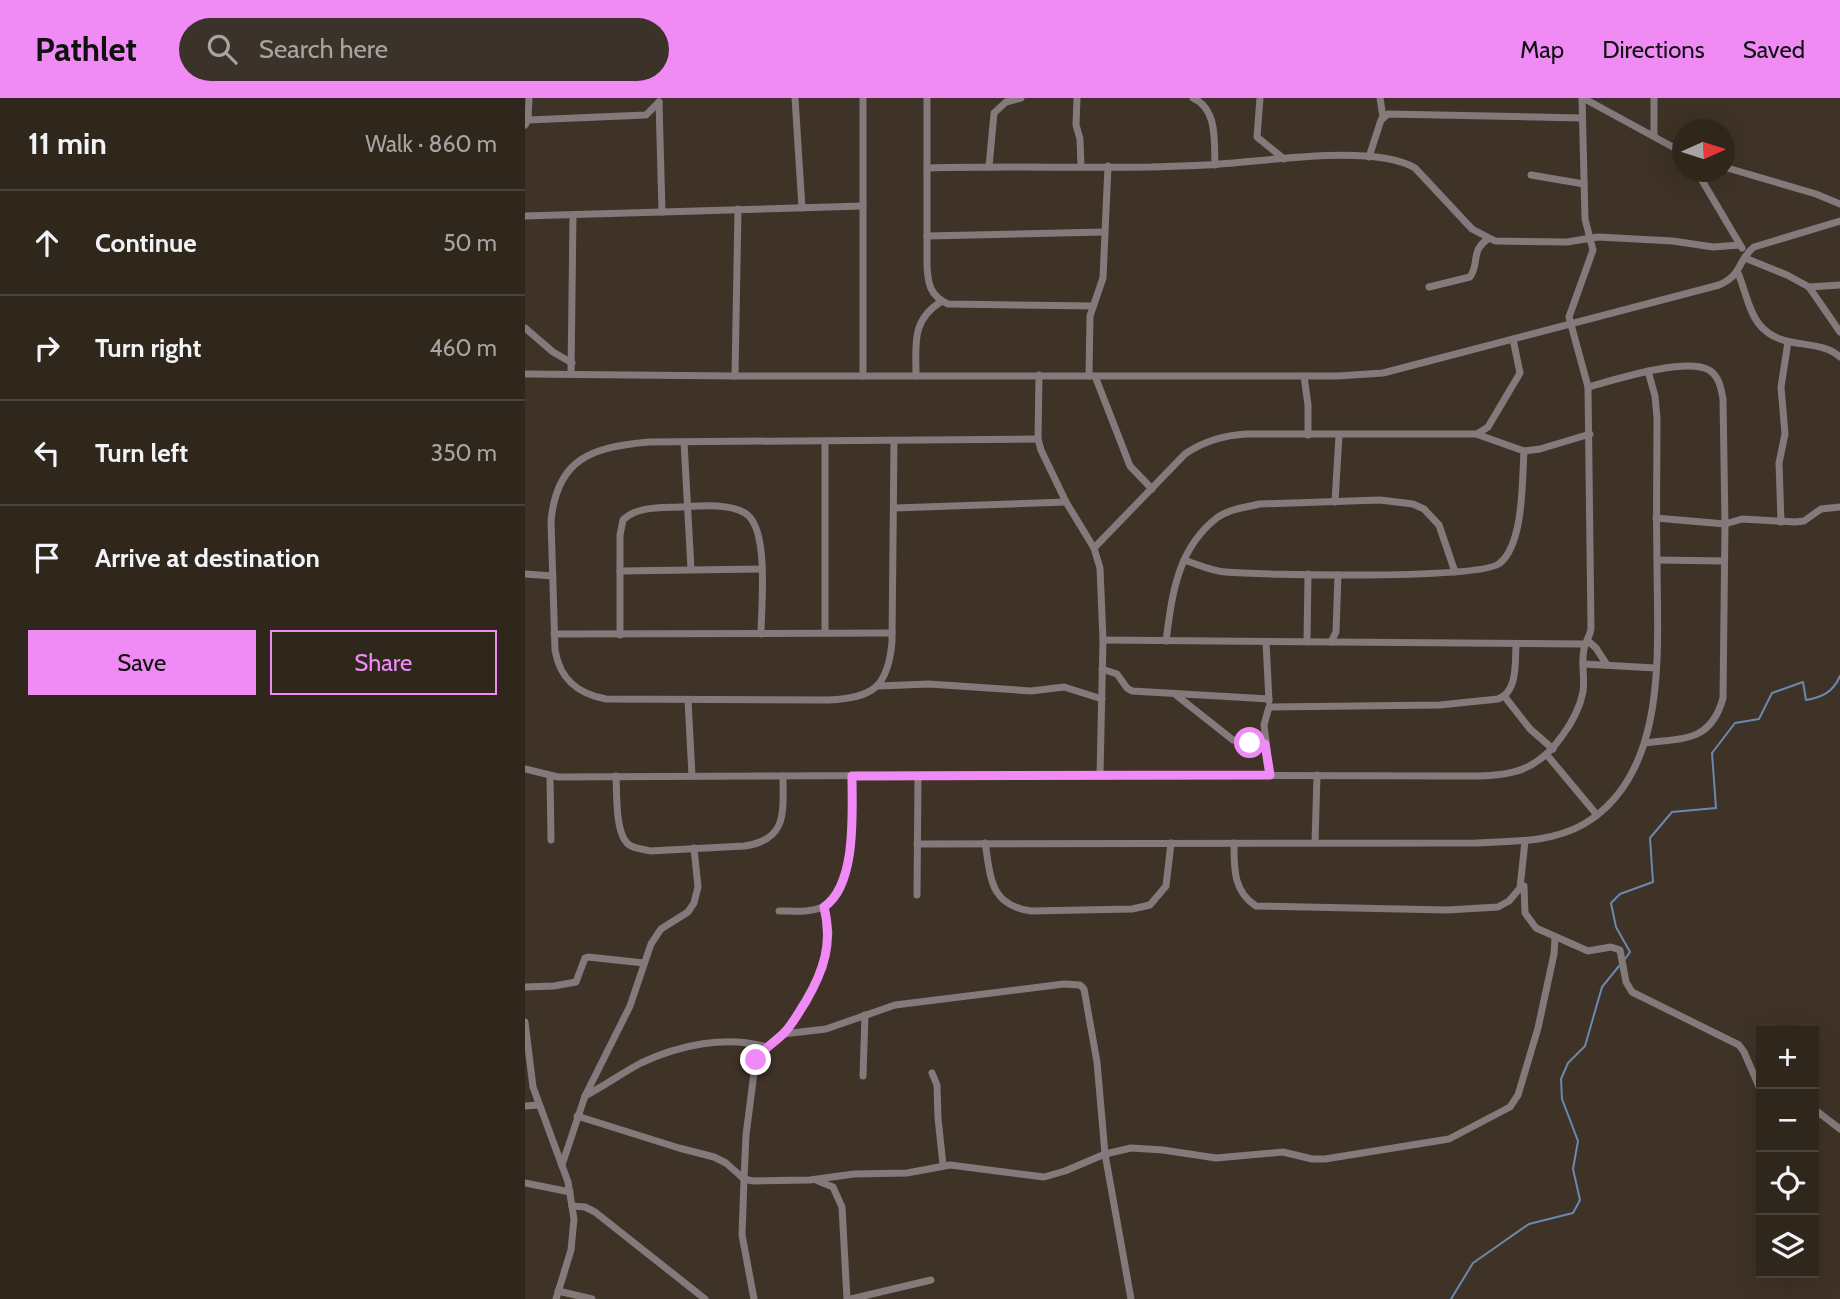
<!DOCTYPE html>
<meta charset="utf-8">
<style>
:root{--surface:#2f261c;--page:#3b3229;--text:#f1f3f6;--muted:#a7a5a3;--line:#4a433b;--accent:#f08bf6}
body{margin:0;font-family:Cabin,sans-serif;background:var(--page);color:var(--text)}
.controls{position:absolute;right:21px;bottom:21px;display:grid;overflow:hidden;border-radius:0px;box-shadow:0 7px 28px #0002}
.controls button{width:63px;height:63px;display:grid;place-items:center;padding:0;border:0;border-bottom:2px solid var(--line);background:var(--surface);color:var(--text);font:35px sans-serif}
.compass{position:absolute;left:1147px;top:21px;width:63px;height:63px;border-radius:50%;background:var(--surface);box-shadow:0 7px 28px #0002;rotate:87deg}
.stop{position:absolute;width:21px;height:21px;margin:-16px;border:5px solid #f08bf6;border-radius:50%;background:#fff}
.stop.end{background:#f08bf6;border-color:#fff;box-shadow:0 2px 7px #0008}
.list{margin:0;padding:0;list-style:none}
h2{display:flex;justify-content:space-between;align-items:center;height:91px;margin:0;padding:0 28px;font-size:30px}
h2 small{font-size:23px;font-weight:400;color:var(--muted)}
.list li{display:grid;grid-template-columns:46px 1fr auto;gap:21px;align-items:center;box-sizing:border-box;height:105px;padding:0 28px;border-top:2px solid var(--line)}
.list b{display:block;font-size:26px;white-space:nowrap}
.list em{font-size:23px;font-style:normal;color:var(--muted)}
.actions{display:flex;gap:14px;padding:21px 28px}
.actions a{flex:1;padding:16px 0;border:2px solid var(--accent);border-radius:0px;text-align:center;font-size:24px;color:var(--accent)}
.actions .main{background:var(--accent);color:#111}
.icon{flex:none;width:38px;height:38px;fill:none;stroke:currentColor;stroke-width:2;stroke-linecap:round;stroke-linejoin:round}
.map{position:relative;flex:none;width:1315px;height:1201px;overflow:hidden}
header{display:flex;align-items:center;gap:42px;box-sizing:border-box;height:98px;padding:0 35px;background:var(--accent);color:#111}
header strong{font-size:33px}
nav{display:flex;gap:38px;margin-inline-start:auto;font-size:24px}
.search{width:490px;height:63px;background:var(--page);display:flex;align-items:center;gap:18px;box-sizing:border-box;padding:0 24px;border-radius:38px;color:var(--muted);font-size:26px}
main{display:flex}
aside{flex:1;background:var(--surface)}
.map>svg:first-child{display:block}
</style>
<header>
<strong>Pathlet</strong>
<div class="search"><svg class="icon" aria-label="search" viewBox="0 0 24 24"><circle cx="10" cy="10" r="6"/><path d="M15 15l6 6"/></svg>Search here</div>
<nav><a>Map</a><a>Directions</a><a>Saved</a></nav>
</header>
<main>
<aside>
<h2>11 min<small>Walk · 860 m</small></h2>
<ul class="list">
<li><svg class="icon" aria-label="ahead" viewBox="0 0 24 24"><path d="M12 20V5M6 11l6-6 6 6"/></svg><div><b>Continue</b></div><em>50 m</em></li>
<li><svg class="icon" aria-label="right" viewBox="0 0 24 24"><path d="M7 20v-9h11M14 6l5 5-5 5"/></svg><div><b>Turn right</b></div><em>460 m</em></li>
<li><svg class="icon" aria-label="left" viewBox="0 0 24 24"><path d="M17 20v-9H6M10 6l-5 5 5 5"/></svg><div><b>Turn left</b></div><em>350 m</em></li>
<li><svg class="icon" aria-label="arrive" viewBox="0 0 24 24"><path d="M6 21V4h12l-3 4 3 4H6"/></svg><div><b>Arrive at destination</b></div></li>
</ul>
<div class="actions"><a class="main">Save</a><a>Share</a></div>
</aside>
<div class="map">
<svg width="1315" height="1201" viewBox="0 0 1315 1201">
<rect width="100%" height="100%" fill="#3f3226"/>
<g fill="none" stroke-linecap="round" stroke-linejoin="round">
<g stroke="#6a89b0" stroke-width="2">
<path d="M1100 861 1105 854 1091 829 1086 805 1095 796 1128 784 1125 740 1147 714 1191 710 1187 655 1210 625 1234 621 1247 595 1278 584 1281 602C1298 599 1308 594 1315 578"/>
<polyline points="926,1201 948,1165 1004,1126 1048,1115 1055,1102 1048,1071 1053,1043 1037,1001 1036,981 1043,965 1060,948 1077,889 1094,868"/>
</g>
<g stroke="#84797b" stroke-width="7">
<polyline points="270,0 277,110"/>
<path d="M402 0V168C403 186 405 198 423 206L568 208"/>
<polyline points="552,0 551,27 555,41 556,69"/>
<path d="M668 0C693 11 689 44 690 67"/>
<polyline points="735,0 732,39 759,61"/>
<polyline points="855,0 858,19"/>
<polyline points="1058,0 1157,54"/>
<polyline points="134,4 137,114"/>
<polyline points="3,22 121,17 134,4"/>
<polyline points="0,27 3,22 4,0"/>
<polyline points="1129,38 1129,0"/>
<polyline points="844,59 856,22 863,16 1056,20"/>
<polyline points="464,69 469,15 481,4 496,0"/>
<polyline points="1199,69 1291,96 1315,106"/>
<path d="M402 70C477 68 551 70 626 69 649 68 672 68 695 66 744 63 848 46 890 70L947 131 970 143 1042 144 1073 139 1148 143 1188 149 1215 147"/>
<polyline points="1172,74 1217,150"/>
<polyline points="1006,77 1059,86"/>
<polyline points="0,118 338,108"/>
<polyline points="402,138 579,134"/>
<polyline points="1220,160 1262,177 1284,189 1315,234"/>
<path d="M1213 175C1220 191 1223 212 1234 226 1256 254 1293 239 1315 259"/>
<path d="M904 189 945 179C955 165 945 153 963 141"/>
<polyline points="1284,189 1315,187"/>
<polyline points="0,230 28,254 47,265"/>
<path d="M0 276 210 278H813L858 275 1194 187C1219 176 1212 162 1229 149L1315 123"/>
<polyline points="46,276 48,117"/>
<polyline points="514,277 513,341 516,352 541,404 569,450 575,470 578,542 575,677"/>
<polyline points="210,278 213,111"/>
<polyline points="338,278 338,0"/>
<path d="M391 278C391 246 386 222 417 203"/>
<polyline points="564,278 565,218 578,180 583,68"/>
<polyline points="570,278 605,368 627,391"/>
<polyline points="779,278 783,307 783,337"/>
<path d="M1063 289C1089 282 1160 259 1184 272 1194 278 1196 290 1198 301L1200 426 1198 600C1186 644 1159 640 1120 645"/>
<polyline points="952,336 963,329 995,275 988,241"/>
<path d="M369 343 367 544C363 589 348 600 304 602L81 601C53 596 35 582 30 552L26 423C32 360 67 349 124 344L513 341"/>
<polyline points="159,344 166,471"/>
<polyline points="810,404 814,337"/>
<polyline points="370,410 541,404"/>
<polyline points="1131,420 1200,426 1217,421 1270,424 1279,423 1296,411 1315,409"/>
<polyline points="1256,424 1254,365 1260,336 1256,289 1263,244"/>
<path d="M569 450 660 356C679 343 700 337 722 336H951L999 353 1015 351 1065 336"/>
<path d="M659 462C672 466 686 473 700 474 736 477 956 482 975 465 999 445 997 382 999 353"/>
<polyline points="1132,462 1199,463"/>
<polyline points="95,473 236,471"/>
<polyline points="0,476 28,478"/>
<polyline points="300,535 300,343"/>
<polyline points="29,536 367,535"/>
<path d="M95 537V437L98 422C112 408 137 410 155 409 174 408 203 405 220 415 245 430 236 509 236 536"/>
<polyline points="578,542 1060,546"/>
<path d="M641 543C647 497 652 450 693 419 705 411 721 409 735 406L855 402 888 406 899 411 914 427 930 474"/>
<polyline points="1063,543 1071,550 1082,567"/>
<polyline points="741,544 744,603"/>
<polyline points="782,544 783,476"/>
<polyline points="806,544 811,534 813,477"/>
<polyline points="1058,566 1131,570"/>
<polyline points="577,571 592,576 602,590 607,593 744,601"/>
<polyline points="353,588 404,586 506,593 539,589 577,601"/>
<polyline points="651,597 708,642 740,646"/>
<polyline points="980,599 1005,631 1028,651"/>
<polyline points="163,602 167,678"/>
<polyline points="1022,657 1072,717"/>
<path d="M0 671 33 679 486 677 926 678C974 678 1007 681 1037 638 1046 626 1055 609 1058 594 1060 580 1056 565 1059 551 1060 543 1065 539 1066 531L1063 289 1044 219 1068 152 1060 121 1057 0"/>
<path d="M745 677 739 627 744 609 915 607 973 601C993 594 990 564 991 546"/>
<path d="M91 678C92 694 90 735 103 746 109 751 118 751 125 753L219 748C263 742 258 714 258 678"/>
<polyline points="25,679 26,742"/>
<path d="M460 745C466 779 464 807 506 813L607 811 625 807 641 788 646 745"/>
<path d="M709 745C709 770 708 793 731 808L922 812 973 809 984 803 995 790 1000 743"/>
<polyline points="790,745 792,677"/>
<path d="M392 746 950 745C987 743 1026 745 1059 726 1145 675 1132 549 1132 463 1131 416 1132 368 1132 320L1130 298 1123 273"/>
<polyline points="999,788 1000,815 1011,830 1063,853 1086,849 1095,852 1101,884 1107,894 1214,947 1219,954 1236,993"/>
<polyline points="392,797 393,678"/>
<polyline points="299,809 304,835 298,870 276,912 261,932 238,953 230,967 221,1037 219,1081 228,1083 285,1082 329,1076 382,1075 425,1067 519,1079 540,1073 580,1056 606,1050 638,1052 691,1060 758,1054 787,1061 800,1061 924,1041 985,1009 993,997 1013,930 1029,856 1030,840"/>
<path d="M254 813C269 813 288 815 302 807 332 789 327 710 327 678"/>
<polyline points="0,889 29,888 51,884 60,860 63,859 119,865"/>
<polyline points="0,924 8,989 43,1084 49,1121 46,1152 31,1201"/>
<polyline points="258,936 301,931 370,907 539,886 555,887 559,891 572,964 580,1056 606,1201"/>
<polyline points="407,975 412,987 413,1020 418,1067"/>
<polyline points="338,978 340,917"/>
<path d="M60 998C79 988 97 975 116 965 154 947 201 937 242 949"/>
<polyline points="0,1008 13,1007"/>
<polyline points="1289,1011 1315,1031"/>
<polyline points="52,1018 154,1050 189,1059 201,1065 219,1081 217,1137 229,1201"/>
<polyline points="37,1067 60,998 105,908 126,846 136,831 163,814 169,805 173,789 169,750"/>
<polyline points="293,1083 308,1089 317,1109 322,1201"/>
<polyline points="0,1085 45,1094"/>
<polyline points="47,1108 60,1109 70,1114 180,1201"/>
<polyline points="33,1193 67,1201"/>
<polyline points="326,1201 406,1182"/>
</g>
</g>
<g fill="none" stroke-linecap="round" stroke-linejoin="round">
<path stroke="#f08bf6" stroke-width="9" d="M231 962C239 950 249 945 259 935 267 927 274 914 281 903 299 872 308 845 299 809 332 786 327 715 327 678L745 677 740 646 725 645"/>
</g>
</svg>
<div class="controls">
<button>+</button>
<button>−</button>
<button><svg class="icon" aria-label="locate" viewBox="0 0 24 24"><circle cx="12" cy="12" r="6"/><path d="M12 2v4M12 18v4M2 12h4M18 12h4"/></svg></button>
<button><svg class="icon" aria-label="layers" viewBox="0 0 24 24"><path d="M12 4l9 5-9 5-9-5zM3 14l9 5 9-5"/></svg></button>
</div>
<svg class="compass" viewBox="-18 -18 36 36"><path d="M0-13l5 13h-10z" fill="#e53935"/><path d="M0 13l5-13h-10z" fill="#a7a5a3"/></svg>
<div class="stop" style="left:725px;top:645px"></div>
<div class="stop end" style="left:231px;top:962px"></div>
</div>
</main>
